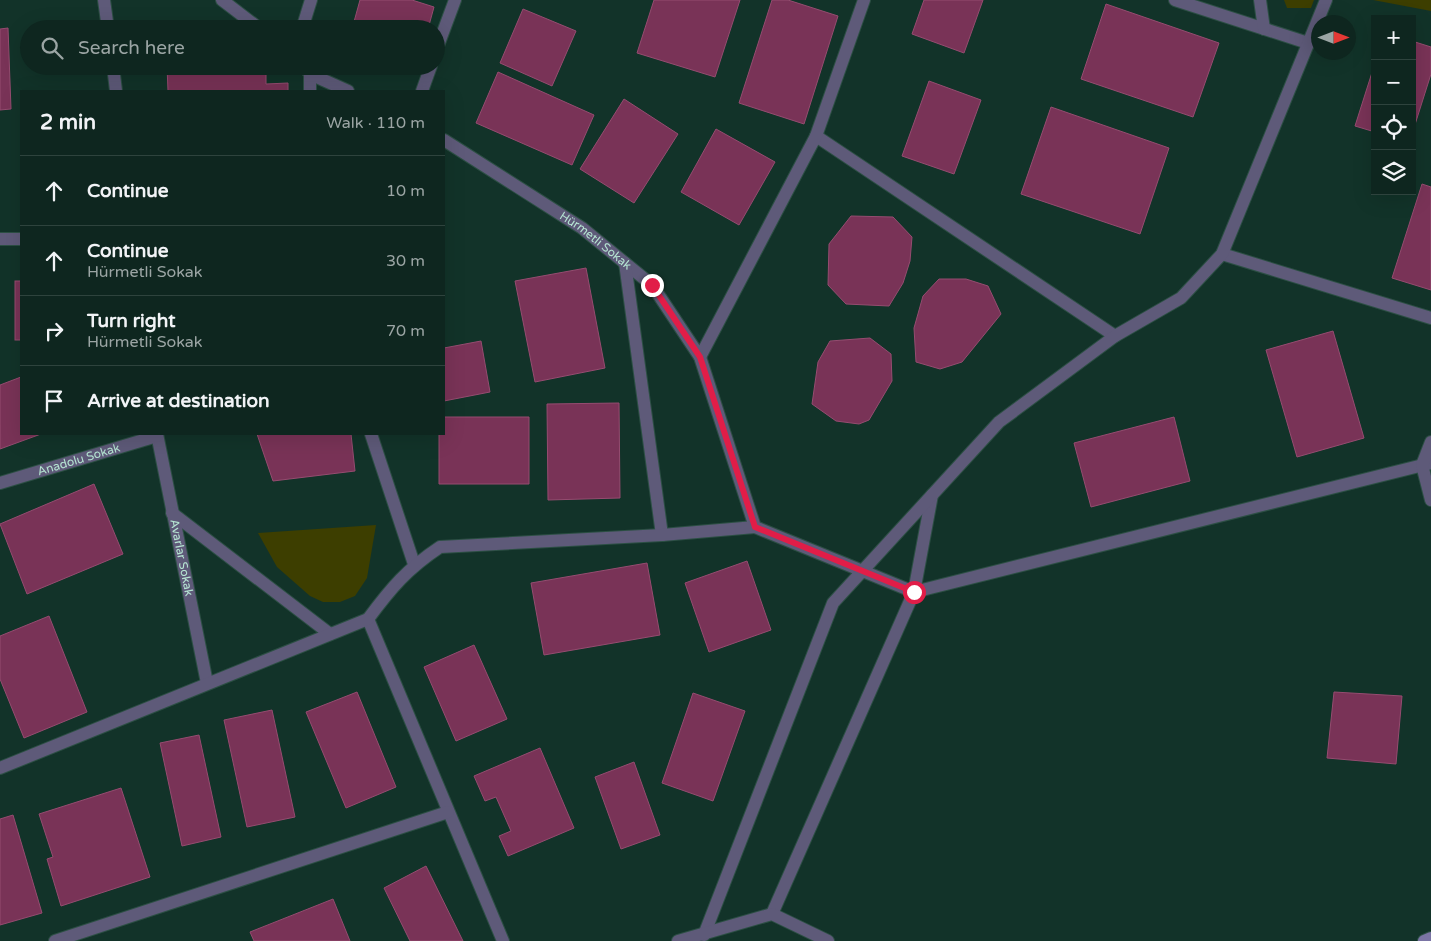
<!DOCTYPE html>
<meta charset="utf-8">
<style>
:root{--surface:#0e261f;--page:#1c322c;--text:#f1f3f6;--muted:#9ba5a4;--line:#2e433d}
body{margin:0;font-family:"Varela Round",sans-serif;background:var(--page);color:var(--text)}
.controls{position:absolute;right:15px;top:15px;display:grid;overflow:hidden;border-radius:0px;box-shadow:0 5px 20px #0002}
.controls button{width:45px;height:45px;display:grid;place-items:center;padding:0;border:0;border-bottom:1px solid var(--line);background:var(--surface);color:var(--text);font:25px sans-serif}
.compass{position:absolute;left:1311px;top:15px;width:45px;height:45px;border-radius:50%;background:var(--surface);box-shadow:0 5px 20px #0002;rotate:90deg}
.stop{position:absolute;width:15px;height:15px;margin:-11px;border:4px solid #e11d48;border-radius:50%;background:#fff}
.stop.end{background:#e11d48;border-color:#fff;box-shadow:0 1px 5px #0008}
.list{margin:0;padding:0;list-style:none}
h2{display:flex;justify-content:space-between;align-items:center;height:65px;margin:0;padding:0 20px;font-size:21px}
h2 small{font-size:16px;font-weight:400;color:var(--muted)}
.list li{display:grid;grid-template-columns:32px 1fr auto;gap:15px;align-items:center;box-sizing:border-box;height:70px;padding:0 20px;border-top:1px solid var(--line)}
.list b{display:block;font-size:19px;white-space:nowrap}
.list p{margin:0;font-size:16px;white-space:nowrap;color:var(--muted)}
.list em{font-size:16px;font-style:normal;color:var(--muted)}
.icon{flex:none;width:28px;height:28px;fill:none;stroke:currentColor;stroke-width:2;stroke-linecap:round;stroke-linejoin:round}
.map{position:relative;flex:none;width:1431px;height:941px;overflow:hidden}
.search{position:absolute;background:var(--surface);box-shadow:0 5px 20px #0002;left:20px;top:20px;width:425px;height:55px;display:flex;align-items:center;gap:12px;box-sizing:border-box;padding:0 18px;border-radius:28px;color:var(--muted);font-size:19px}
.panel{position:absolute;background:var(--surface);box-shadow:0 5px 20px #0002;left:20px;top:90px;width:425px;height:345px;border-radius:0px}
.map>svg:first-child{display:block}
</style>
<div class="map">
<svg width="1431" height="941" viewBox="0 0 1431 941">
<rect width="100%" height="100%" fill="#123329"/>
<g fill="#3d3e00">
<polygon points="1284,0 1314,0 1311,8 1287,8"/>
<polygon points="1373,0 1431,0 1431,11"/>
<polygon points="376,525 367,578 355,596 340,602 323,602 310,596 277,567 258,533"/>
</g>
<g fill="#793357" stroke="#954c70">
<polygon points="360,0 412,0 434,7 428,29 352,29"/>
<polygon points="654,0 740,0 715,77 637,53"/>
<polygon points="772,0 788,0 838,16 804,124 739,103"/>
<polygon points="924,0 983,0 964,53 912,34"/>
<polygon points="1106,4 1219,43 1193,117 1081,79"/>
<polygon points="523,9 576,31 552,86 500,63"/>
<polygon points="8,28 11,109 0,110 0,29"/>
<polygon points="1412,41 1431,47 1431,74 1412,134"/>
<polygon points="1375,63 1375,132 1355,126"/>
<polygon points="167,66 243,66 243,71 266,70 266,84 288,83 288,91 168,91"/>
<polygon points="498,72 594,115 572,165 476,123"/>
<polygon points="929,81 981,100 954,174 902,156"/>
<polygon points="624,99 678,134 634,203 580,169"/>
<polygon points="1051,107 1169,148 1140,234 1021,194"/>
<polygon points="716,129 775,162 739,225 681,192"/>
<polygon points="1422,184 1431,187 1431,290 1392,278"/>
<polygon points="851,216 893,217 912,237 910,261 903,283 889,306 846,304 828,285 829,244"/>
<polygon points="586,268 605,368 535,382 515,281"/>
<polygon points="939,279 966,279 988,286 1001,314 962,362 940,369 916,362 914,328 923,296"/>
<rect x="15" y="281" width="6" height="59"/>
<polygon points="1333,331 1364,438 1297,457 1266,350"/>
<polygon points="870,338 891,354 892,381 869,420 859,424 836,421 812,404 818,362 830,341"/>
<polygon points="481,341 490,392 444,401 444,348"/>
<polygon points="21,377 21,434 41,434 0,449 0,385"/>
<polygon points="619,403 620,498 548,500 547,404"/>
<polygon points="444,417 529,417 529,484 439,484 439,434 444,434"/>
<polygon points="1174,417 1190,481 1091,507 1074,443"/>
<polygon points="257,434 351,434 355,471 273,481"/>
<polygon points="94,484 123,554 27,594 0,524"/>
<polygon points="747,561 771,630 709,652 685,583"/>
<polygon points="647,563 660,635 544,655 531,583"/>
<polygon points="49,616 87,712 24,738 0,679 0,636"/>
<polygon points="474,645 507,719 456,741 424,667"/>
<polygon points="357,692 396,787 346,808 306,712"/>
<polygon points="1334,692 1402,696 1396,764 1327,758"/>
<polygon points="693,693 745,711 713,801 662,783"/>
<polygon points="272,710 295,817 247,827 224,720"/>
<polygon points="199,735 221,837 182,846 160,743"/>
<polygon points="540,748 574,828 508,856 499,836 511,831 496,797 485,801 474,776"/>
<polygon points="634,762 660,835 621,849 595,777"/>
<polygon points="121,788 150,877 61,906 47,859 53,857 39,814"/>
<polygon points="13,815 42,913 0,925 0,819"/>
<polygon points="426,866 463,941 410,941 384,888"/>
<polygon points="333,899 350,941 254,941 250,932"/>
</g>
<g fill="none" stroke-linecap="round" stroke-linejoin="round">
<defs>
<g id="minor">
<polyline points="104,0 108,29"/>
<polyline points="222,0 260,29"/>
<polyline points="1175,0 1308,43"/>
<polyline points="1260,0 1264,29"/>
<polyline points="302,29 311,0"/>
<polyline points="436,51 455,0"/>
<polyline points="113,66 116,91"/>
<polyline points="304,66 310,74 348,91"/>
<polyline points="310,74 310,91"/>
<polyline points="422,91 431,66"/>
<polyline points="816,136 1115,336"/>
<path id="s1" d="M444 140 582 228 652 285 700 357 755 527 914 592 1431 463"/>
<polyline points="0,239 21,239"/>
<polyline points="1222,254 1431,318"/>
<polyline points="625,263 662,535"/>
<polyline points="700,357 816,136 864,0"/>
<path id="s2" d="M157 434 207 683"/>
<polyline points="371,434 414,564"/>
<polyline points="1431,442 1422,465 1431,500"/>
<path id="s3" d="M0 483 157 436"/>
<polyline points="172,513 330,634"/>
<polyline points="368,619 503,941"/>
<path d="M0 768 368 619C391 588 407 569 440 547L662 535 755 527"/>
<polyline points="772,914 914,592 932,495"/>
<polyline points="704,935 833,603 999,422 1115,336 1181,298 1222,254 1326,0"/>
<polyline points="55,941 448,812"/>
<polyline points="678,941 772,914 828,941"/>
</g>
<polyline id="secondary" points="1424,941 1431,938"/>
</defs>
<use href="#minor" stroke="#2c4f44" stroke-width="14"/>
<use href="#secondary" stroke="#2c4f44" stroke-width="14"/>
<use href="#minor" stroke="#5e5a79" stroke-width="12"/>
<use href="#secondary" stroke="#7a74a4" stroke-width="12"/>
</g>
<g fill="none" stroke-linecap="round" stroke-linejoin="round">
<polyline stroke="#e11d48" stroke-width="6" points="652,285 700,357 755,527 914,592"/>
</g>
<g text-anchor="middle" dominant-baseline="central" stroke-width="4" stroke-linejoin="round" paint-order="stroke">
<g font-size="12" fill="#b5e4d2" stroke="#123329">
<text stroke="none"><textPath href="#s1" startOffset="182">Hürmetli Sokak</textPath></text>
<text stroke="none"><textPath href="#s3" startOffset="82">Anadolu Sokak</textPath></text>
<text stroke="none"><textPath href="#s2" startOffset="126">Avarlar Sokak</textPath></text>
</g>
</g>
</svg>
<div class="controls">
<button>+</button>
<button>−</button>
<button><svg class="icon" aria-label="locate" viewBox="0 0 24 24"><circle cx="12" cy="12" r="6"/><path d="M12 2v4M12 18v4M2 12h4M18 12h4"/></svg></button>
<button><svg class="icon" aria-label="layers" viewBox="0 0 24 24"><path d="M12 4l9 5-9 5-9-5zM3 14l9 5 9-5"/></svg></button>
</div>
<svg class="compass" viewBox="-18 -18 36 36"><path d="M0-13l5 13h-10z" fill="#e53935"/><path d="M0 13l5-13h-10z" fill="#9ba5a4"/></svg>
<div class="stop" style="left:914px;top:592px"></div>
<div class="stop end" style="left:652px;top:285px"></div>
<div class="search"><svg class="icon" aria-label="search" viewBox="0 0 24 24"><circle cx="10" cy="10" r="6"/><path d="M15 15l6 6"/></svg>Search here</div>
<section class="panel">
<h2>2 min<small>Walk · 110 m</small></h2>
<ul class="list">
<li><svg class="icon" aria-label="ahead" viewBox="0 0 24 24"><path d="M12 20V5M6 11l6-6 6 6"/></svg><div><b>Continue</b></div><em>10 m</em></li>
<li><svg class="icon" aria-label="ahead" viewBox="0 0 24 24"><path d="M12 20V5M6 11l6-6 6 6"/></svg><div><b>Continue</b><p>Hürmetli Sokak</p></div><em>30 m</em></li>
<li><svg class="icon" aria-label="right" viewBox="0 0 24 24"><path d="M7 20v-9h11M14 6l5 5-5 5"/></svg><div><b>Turn right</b><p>Hürmetli Sokak</p></div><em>70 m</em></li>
<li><svg class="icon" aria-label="arrive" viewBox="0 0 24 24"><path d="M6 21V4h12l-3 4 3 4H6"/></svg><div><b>Arrive at destination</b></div></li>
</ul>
</section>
</div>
